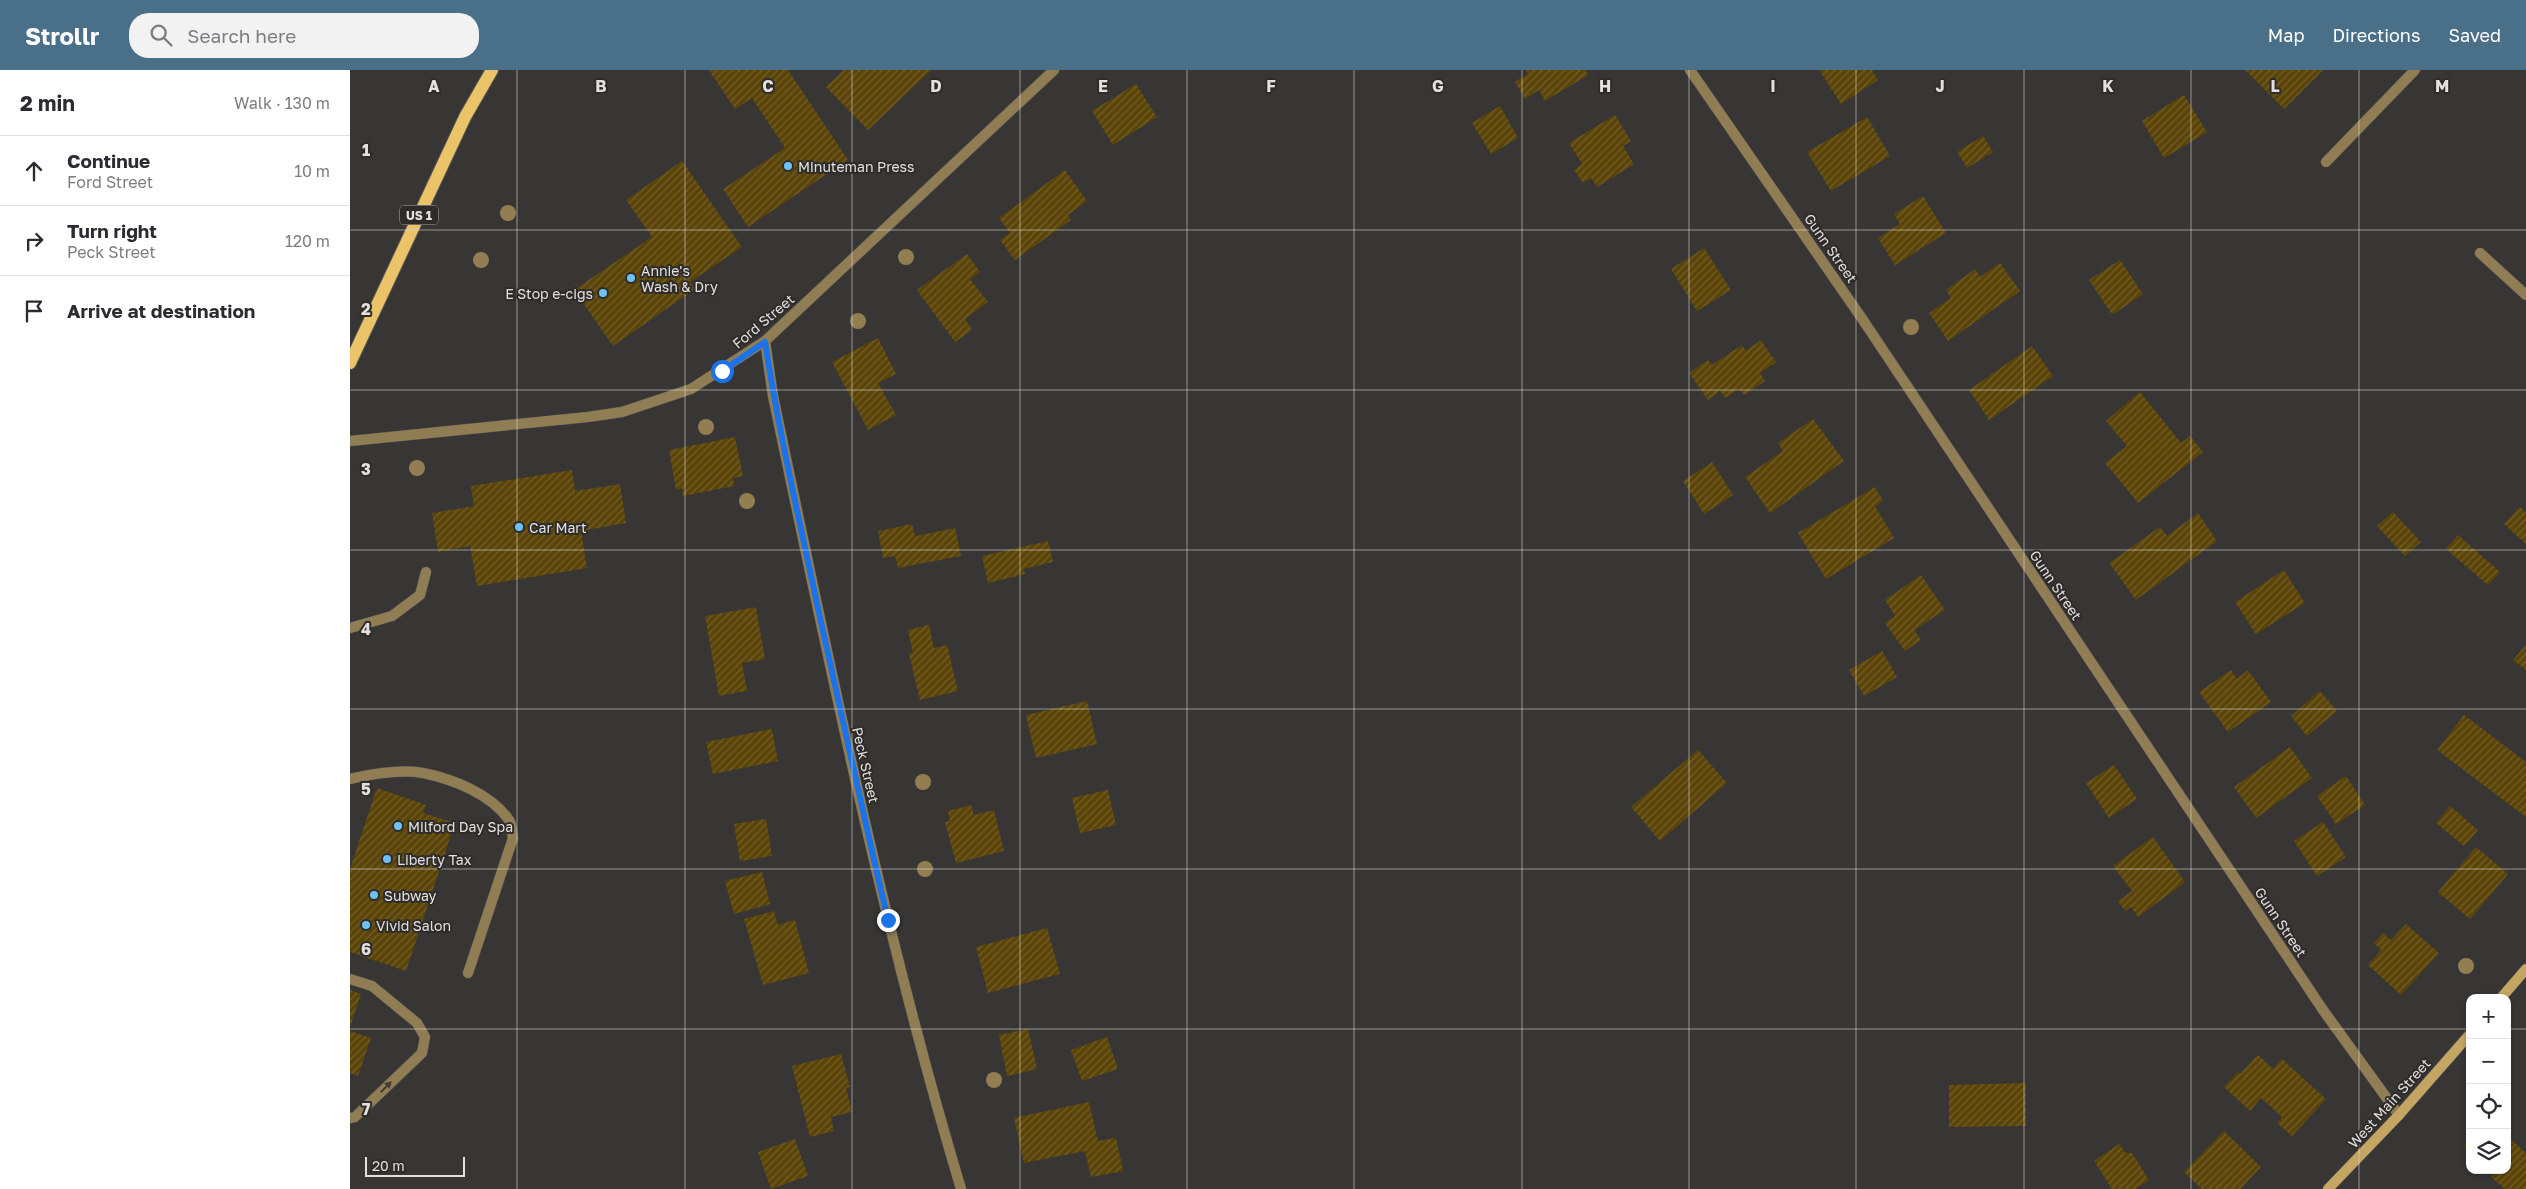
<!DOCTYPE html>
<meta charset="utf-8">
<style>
:root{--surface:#fff;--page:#f2f2f3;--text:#2b2b33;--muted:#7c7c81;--line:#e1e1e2;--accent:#496f89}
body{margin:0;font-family:"Golos Text",sans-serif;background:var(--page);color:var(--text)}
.controls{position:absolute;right:15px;bottom:15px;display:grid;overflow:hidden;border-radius:10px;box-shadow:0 1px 4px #0004}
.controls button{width:45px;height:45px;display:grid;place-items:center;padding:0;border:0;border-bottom:1px solid var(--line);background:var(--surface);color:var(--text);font:25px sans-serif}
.scale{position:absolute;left:15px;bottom:12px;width:100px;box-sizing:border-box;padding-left:5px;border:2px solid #e2e1e0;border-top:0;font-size:14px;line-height:18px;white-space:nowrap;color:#e2e1e0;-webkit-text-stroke:4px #2e2c2a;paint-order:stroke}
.stop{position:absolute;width:15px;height:15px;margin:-11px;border:4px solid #1a73e8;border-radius:50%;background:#fff}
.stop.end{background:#1a73e8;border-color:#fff;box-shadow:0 1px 5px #0008}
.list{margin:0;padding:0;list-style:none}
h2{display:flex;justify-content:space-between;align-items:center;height:65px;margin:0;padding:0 20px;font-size:21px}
h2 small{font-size:16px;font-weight:400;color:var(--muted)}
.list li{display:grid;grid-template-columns:32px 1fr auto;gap:15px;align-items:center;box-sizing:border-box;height:70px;padding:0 20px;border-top:1px solid var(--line)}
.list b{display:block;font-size:19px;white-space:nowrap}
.list p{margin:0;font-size:16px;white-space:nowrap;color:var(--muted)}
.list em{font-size:16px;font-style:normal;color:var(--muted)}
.icon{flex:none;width:28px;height:28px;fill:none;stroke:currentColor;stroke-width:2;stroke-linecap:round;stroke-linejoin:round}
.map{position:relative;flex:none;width:2176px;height:1119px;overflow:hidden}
header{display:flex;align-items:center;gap:30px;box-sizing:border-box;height:70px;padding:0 25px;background:var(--accent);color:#fff}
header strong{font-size:24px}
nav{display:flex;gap:28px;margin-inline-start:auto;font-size:18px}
.search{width:350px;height:45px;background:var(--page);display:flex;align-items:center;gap:12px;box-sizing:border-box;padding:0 18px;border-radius:20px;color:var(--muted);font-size:19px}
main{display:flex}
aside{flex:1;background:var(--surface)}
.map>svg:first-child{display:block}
</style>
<header>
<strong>Strollr</strong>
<div class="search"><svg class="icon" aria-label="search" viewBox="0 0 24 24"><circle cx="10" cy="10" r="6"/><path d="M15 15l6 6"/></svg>Search here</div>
<nav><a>Map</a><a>Directions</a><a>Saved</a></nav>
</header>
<main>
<aside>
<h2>2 min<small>Walk · 130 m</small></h2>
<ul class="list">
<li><svg class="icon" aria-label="ahead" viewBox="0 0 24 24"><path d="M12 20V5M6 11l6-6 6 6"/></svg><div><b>Continue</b><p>Ford Street</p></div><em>10 m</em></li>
<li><svg class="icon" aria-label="right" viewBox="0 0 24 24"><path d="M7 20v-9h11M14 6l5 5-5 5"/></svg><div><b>Turn right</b><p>Peck Street</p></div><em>120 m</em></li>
<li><svg class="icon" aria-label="arrive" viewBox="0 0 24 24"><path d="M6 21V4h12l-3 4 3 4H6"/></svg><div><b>Arrive at destination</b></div></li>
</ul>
</aside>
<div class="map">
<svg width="2176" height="1119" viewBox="0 0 2176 1119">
<defs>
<pattern id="building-hatch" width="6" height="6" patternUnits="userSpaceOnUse" patternTransform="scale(1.25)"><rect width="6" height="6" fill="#5b4407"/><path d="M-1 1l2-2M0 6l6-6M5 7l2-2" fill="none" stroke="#725f2b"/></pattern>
</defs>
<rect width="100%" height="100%" fill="#383634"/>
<g fill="url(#building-hatch)">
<polygon points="359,0 438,0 498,90 398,157 373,119 435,78 402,28 385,39"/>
<polygon points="494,0 581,0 518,60 476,17"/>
<polygon points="1176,0 1235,0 1238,5 1195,31 1189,20 1175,29 1165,12 1178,4"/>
<polygon points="1472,0 1522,0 1528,10 1491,34 1470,1"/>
<polygon points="1895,0 1973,0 1934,39"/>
<polygon points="786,14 807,47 763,75 742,41"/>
<polygon points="1834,25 1857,62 1814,88 1792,51"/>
<polygon points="1150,36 1168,68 1141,84 1122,53"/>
<polygon points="1265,45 1281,71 1273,76 1284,94 1247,117 1241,108 1233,113 1224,100 1232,94 1219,73"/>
<polygon points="1517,47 1540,86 1481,121 1457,82"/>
<polygon points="1633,66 1643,82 1617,98 1607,82"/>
<polygon points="332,91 392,177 340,212 345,219 263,276 224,220 302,167 276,130"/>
<polygon points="715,100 737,131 718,145 721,150 665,190 650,170 660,163 649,148"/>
<polygon points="1573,126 1596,163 1545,195 1528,168 1550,154 1544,144"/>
<polygon points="1354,178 1381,220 1347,241 1321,199"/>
<polygon points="617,184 630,202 620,209 638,232 615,249 622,260 605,272 567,220"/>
<polygon points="1770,190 1793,224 1765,243 1761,243 1739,210"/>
<polygon points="1650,193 1670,221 1598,271 1579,243 1601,228 1596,220 1625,199 1630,207"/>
<polygon points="528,268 546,304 528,313 546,345 518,360 482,292"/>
<polygon points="1411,270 1426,292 1410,303 1415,311 1394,325 1389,319 1375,328 1370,321 1358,330 1339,303 1358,290 1362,295 1392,275 1396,281"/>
<polygon points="1682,276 1703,306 1639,350 1619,320"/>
<polygon points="1790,322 1831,373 1840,366 1853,382 1788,433 1755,393 1777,376 1756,351"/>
<polygon points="1463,349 1494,391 1420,443 1395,407 1433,381 1428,373"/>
<polygon points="385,367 393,406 383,408 384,416 333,426 332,418 326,420 319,380"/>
<polygon points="1362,392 1383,425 1354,444 1333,411"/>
<polygon points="222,400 225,421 270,414 276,453 231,461 237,498 127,516 120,476 88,482 82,443 124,436 121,416"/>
<polygon points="1525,417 1533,431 1525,436 1544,468 1476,509 1448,463"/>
<polygon points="2170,437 2176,443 2176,474 2154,454"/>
<polygon points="2043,442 2071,472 2055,486 2027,456"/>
<polygon points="1848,443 1867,471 1786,530 1759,493 1810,457 1817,466"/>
<polygon points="562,454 565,466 605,458 611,486 548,498 545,486 533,488 528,461"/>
<polygon points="2108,465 2150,502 2138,515 2096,479"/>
<polygon points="698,471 703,492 674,499 675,504 638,513 632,486"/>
<polygon points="1934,500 1955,533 1906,564 1885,532"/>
<polygon points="1571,505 1595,540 1564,560 1571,570 1555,581 1535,553 1545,546 1535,530"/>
<polygon points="406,537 415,589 392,593 397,621 369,626 355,546"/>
<polygon points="579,555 584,578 597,575 608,621 570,630 559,584 563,583 558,560"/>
<polygon points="2176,575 2176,600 2163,590"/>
<polygon points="1532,581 1547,607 1514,626 1499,600"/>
<polygon points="1881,600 1887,609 1898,600 1921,632 1878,662 1849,622"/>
<polygon points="1970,621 1987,641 1957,666 1941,646"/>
<polygon points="737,631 747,674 686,688 676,645"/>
<polygon points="2114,645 2176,692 2176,747 2087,680"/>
<polygon points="422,659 428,691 363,704 356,672"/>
<polygon points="1940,677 1962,708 1906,748 1884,717"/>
<polygon points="1348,680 1377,713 1310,771 1281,737"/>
<polygon points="1764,695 1787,729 1759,748 1736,713"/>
<polygon points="1996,706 2015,735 1986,754 1967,726"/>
<polygon points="27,718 76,735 73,743 105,753 56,901 0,882 0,799"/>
<polygon points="758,720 766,755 730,763 722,728"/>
<polygon points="621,735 624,745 644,740 654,781 606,793 595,752 600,751 598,741"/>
<polygon points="2100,736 2128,760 2114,776 2086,753"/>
<polygon points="416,749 422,786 390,791 384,754"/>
<polygon points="1973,752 1996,787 1967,806 1944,771"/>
<polygon points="1803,767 1835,812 1788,847 1781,837 1775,841 1768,831 1782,821 1763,796"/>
<polygon points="2126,777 2158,804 2120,849 2088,822"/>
<polygon points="412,802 420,834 384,844 375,811"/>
<polygon points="424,841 428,855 445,850 459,903 413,915 394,849"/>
<polygon points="2056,854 2089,883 2051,925 2018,895 2031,880 2024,873 2033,863 2041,870"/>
<polygon points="697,858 710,904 638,923 626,877"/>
<polygon points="0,920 11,924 0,957"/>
<polygon points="678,959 687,999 657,1006 649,965"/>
<polygon points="0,961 21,968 8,1006 0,1003"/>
<polygon points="757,967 768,999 732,1011 721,980"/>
<polygon points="491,984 500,1017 496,1018 502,1042 481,1047 484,1061 460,1067 442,996"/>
<polygon points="1908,985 1923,999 1932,989 1976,1029 1942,1066 1927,1053 1932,1047 1911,1028 1900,1041 1874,1017 1888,1002 1890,1004"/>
<polygon points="1676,1013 1676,1056 1599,1057 1599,1015"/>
<polygon points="739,1032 748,1071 766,1068 773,1101 741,1107 735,1081 674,1093 664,1048"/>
<polygon points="1874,1061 1911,1097 1890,1119 1852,1119 1834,1102"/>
<polygon points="2157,1066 2176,1083 2176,1119 2155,1119 2141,1107 2145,1103 2142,1100 2157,1100"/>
<polygon points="2120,1068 2120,1080 2114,1075"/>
<polygon points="445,1069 458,1106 421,1119 408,1082"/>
<polygon points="1769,1074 1776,1083 1782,1083 1799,1110 1785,1119 1762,1119 1744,1091"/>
</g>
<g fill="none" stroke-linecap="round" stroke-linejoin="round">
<defs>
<g id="lane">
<polyline points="2130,183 2176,225"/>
<polyline points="0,558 42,546 70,525 76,502"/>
<path d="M0 709C22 704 50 699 73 703 103 709 141 724 159 750 162 754 162 763 163 768L118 903"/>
<polyline points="0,909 22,916 67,953 75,967 72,983 5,1047 0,1048"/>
</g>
<g id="street">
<polyline points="1340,0 1513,250 1973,940 2049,1045"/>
<polyline points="1976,92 2065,0"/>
<path d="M415 271 423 326C479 592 533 859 611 1119"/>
<polyline points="0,371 238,347 272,342 341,319 415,271 704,0"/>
</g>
<g id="secondary">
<polyline points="2151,928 2176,899"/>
<polyline points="1978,1119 2049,1045 2120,964"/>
</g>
<polyline id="primary" points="0,293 115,47 142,0"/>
</defs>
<use href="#lane" stroke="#575553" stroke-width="11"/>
<use href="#street" stroke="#575553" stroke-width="11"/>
<use href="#secondary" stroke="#575553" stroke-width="11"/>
<use href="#primary" stroke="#575553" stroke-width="14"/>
<use href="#lane" stroke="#917d54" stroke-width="10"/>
<use href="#street" stroke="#917d54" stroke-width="10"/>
<use href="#secondary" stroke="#c4a561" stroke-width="10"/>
<use href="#primary" stroke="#ebc369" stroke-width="12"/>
</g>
<g fill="#937e51">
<circle cx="158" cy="143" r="8"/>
<circle cx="556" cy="187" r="8"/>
<circle cx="131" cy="190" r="8"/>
<circle cx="508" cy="251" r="8"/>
<circle cx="1561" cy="257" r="8"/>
<circle cx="356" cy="357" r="8"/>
<circle cx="67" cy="398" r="8"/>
<circle cx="397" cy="431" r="8"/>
<circle cx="573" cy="712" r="8"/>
<circle cx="575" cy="799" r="8"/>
<circle cx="2116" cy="896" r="8"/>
<circle cx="644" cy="1010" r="8"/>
</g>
<defs><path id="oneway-solid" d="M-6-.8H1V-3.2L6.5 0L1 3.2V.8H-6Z" transform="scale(1.25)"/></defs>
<use fill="#423c32" href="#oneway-solid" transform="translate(36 1017) rotate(-45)"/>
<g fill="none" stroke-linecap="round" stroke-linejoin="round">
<path stroke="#1a73e8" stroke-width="6" d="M372 301 415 272C429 363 450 453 469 543 492 646 514 748 538 850"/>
</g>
<path fill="none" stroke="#e2e1e0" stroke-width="1" stroke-opacity="0.55" d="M167 0V1119M335 0V1119M502 0V1119M670 0V1119M837 0V1119M1004 0V1119M1172 0V1119M1339 0V1119M1506 0V1119M1674 0V1119M1841 0V1119M2009 0V1119M0 160H2176M0 320H2176M0 480H2176M0 639H2176M0 799H2176M0 959H2120M2157 959H2176"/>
<g fill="#6dc2f3" stroke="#2e2c2a" stroke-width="2">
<circle cx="438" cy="96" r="5"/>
<circle cx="281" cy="208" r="5"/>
<circle cx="253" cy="223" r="5"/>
<circle cx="169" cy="457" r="5"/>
<circle cx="48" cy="756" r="5"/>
<circle cx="37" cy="789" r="5"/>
<circle cx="24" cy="825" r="5"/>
<circle cx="16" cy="855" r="5"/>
</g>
<g text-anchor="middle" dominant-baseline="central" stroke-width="4" stroke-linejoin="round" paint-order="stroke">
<rect fill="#2e2c2a" stroke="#acaba9" stroke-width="1" x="50" y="135.5" width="38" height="19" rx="4"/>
<g font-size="12" font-weight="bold" fill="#e2e1e0">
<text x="69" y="145">US 1</text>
</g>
<g font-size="14" fill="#e2e1e0" stroke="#2e2c2a" text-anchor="start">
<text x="448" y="96">Minuteman Press</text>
<text x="291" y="200">Annie's<tspan x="291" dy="16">Wash &amp; Dry</tspan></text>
<text x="243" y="223" text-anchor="end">E Stop e-cigs</text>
<text x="179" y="457">Car Mart</text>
<text x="58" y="756">Milford Day Spa</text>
<text x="47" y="789">Liberty Tax</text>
<text x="34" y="825">Subway</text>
<text x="26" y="855">Vivid Salon</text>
</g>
<g font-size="14" fill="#e2e1e0" stroke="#2e2c2a">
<text transform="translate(1481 178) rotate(55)">Gunn Street</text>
<text transform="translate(413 251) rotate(-40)">Ford Street</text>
<text transform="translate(1706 515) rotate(56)">Gunn Street</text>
<text transform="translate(516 695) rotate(77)">Peck Street</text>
<text transform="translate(1931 852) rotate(56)">Gunn Street</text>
<text transform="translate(2039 1033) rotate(-48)">West Main Street</text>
</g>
</g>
<g font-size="16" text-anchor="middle" font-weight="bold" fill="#e2e1e0" stroke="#2e2c2a" stroke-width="4" stroke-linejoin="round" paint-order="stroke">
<text x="84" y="22">A</text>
<text x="251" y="22">B</text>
<text x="418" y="22">C</text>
<text x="586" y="22">D</text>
<text x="753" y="22">E</text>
<text x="921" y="22">F</text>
<text x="1088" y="22">G</text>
<text x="1255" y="22">H</text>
<text x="1423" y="22">I</text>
<text x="1590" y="22">J</text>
<text x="1758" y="22">K</text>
<text x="1925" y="22">L</text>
<text x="2092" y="22">M</text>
<text x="16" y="86">1</text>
<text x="16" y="245">2</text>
<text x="16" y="405">3</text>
<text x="16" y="565">4</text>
<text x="16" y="725">5</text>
<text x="16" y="885">6</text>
<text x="16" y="1045">7</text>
</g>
</svg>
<div class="controls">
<button>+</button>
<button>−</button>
<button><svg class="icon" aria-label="locate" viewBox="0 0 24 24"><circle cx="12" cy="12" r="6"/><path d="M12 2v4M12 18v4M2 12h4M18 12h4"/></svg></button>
<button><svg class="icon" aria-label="layers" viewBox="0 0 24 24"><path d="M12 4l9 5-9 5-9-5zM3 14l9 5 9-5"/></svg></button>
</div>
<div class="scale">20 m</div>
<div class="stop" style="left:372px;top:301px"></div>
<div class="stop end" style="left:538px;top:850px"></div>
</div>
</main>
